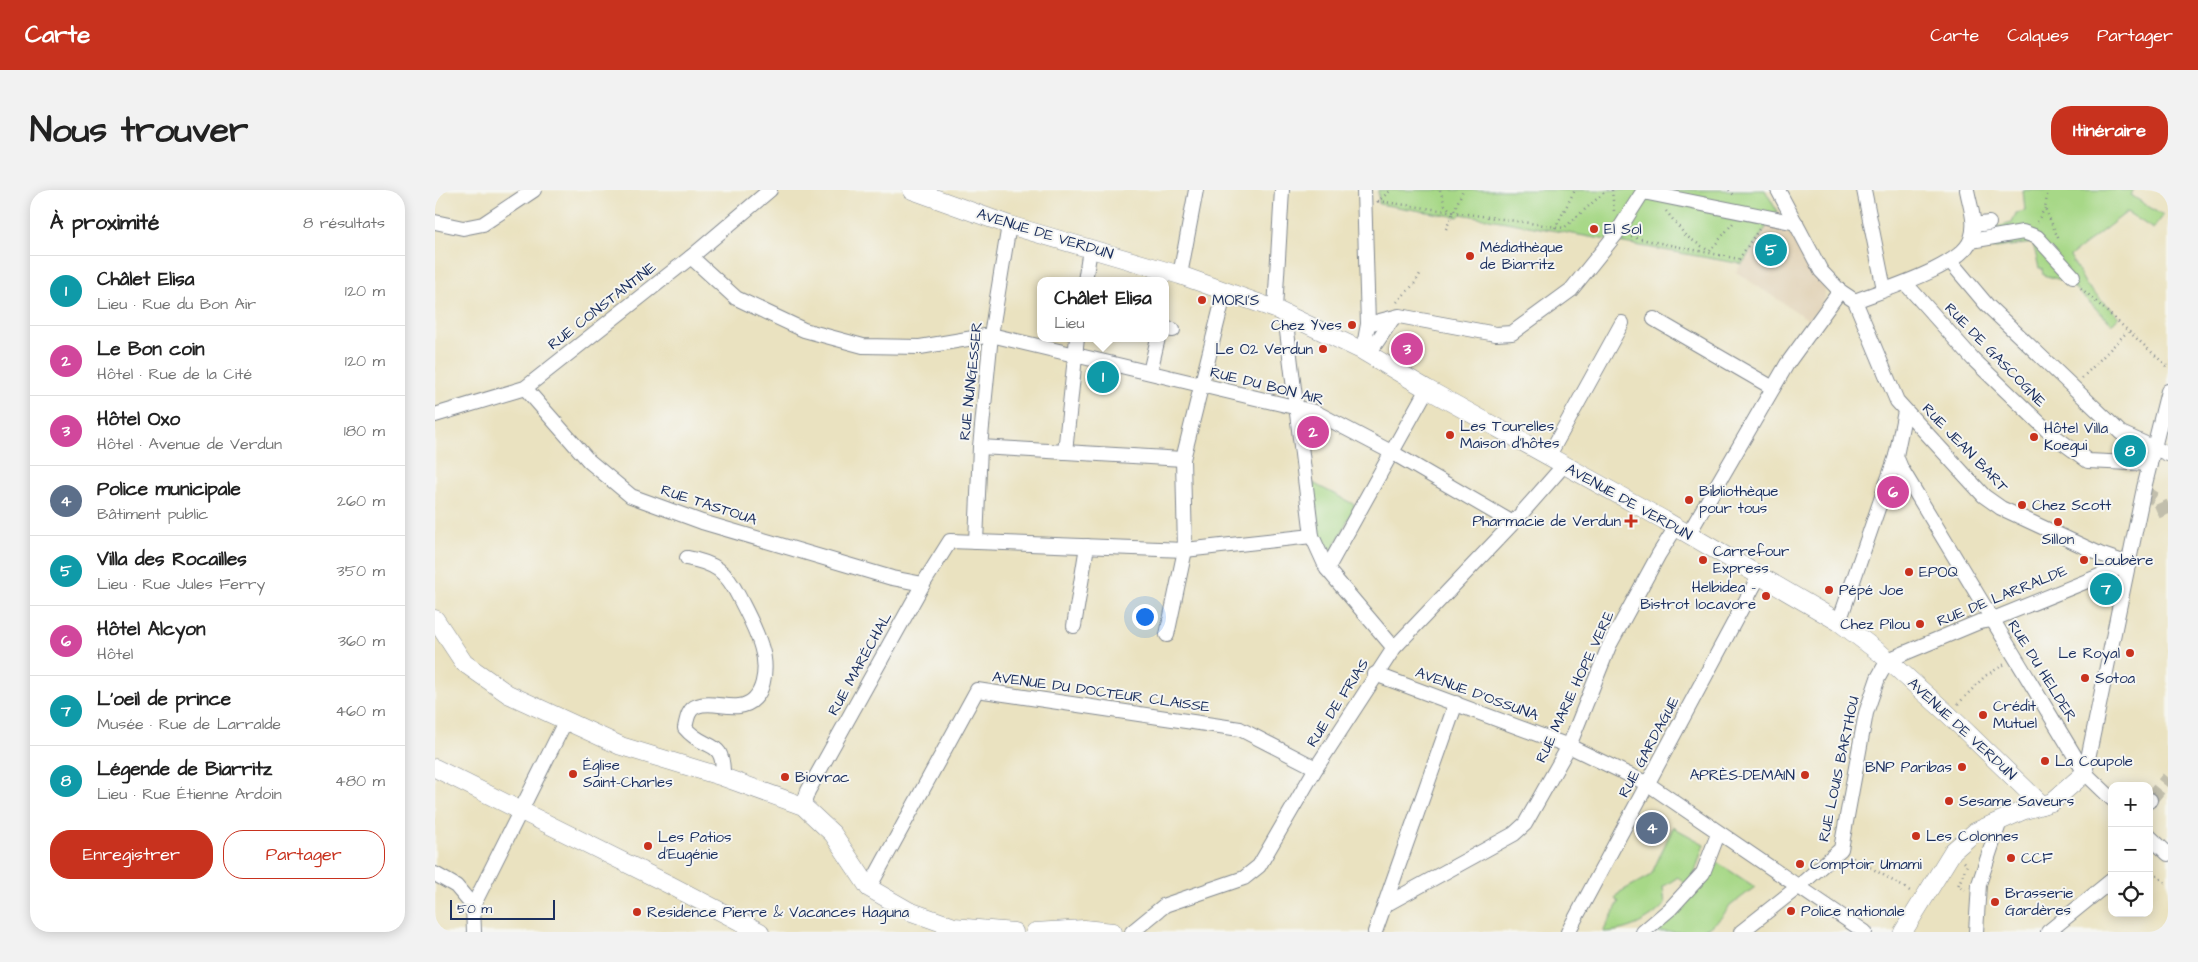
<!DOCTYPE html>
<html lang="fr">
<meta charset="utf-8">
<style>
:root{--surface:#fff;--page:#f2f2f2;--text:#222;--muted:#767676;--line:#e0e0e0;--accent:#c8321e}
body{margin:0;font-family:"Architects Daughter",sans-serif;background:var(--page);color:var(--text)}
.controls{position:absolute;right:15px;bottom:15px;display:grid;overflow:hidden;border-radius:10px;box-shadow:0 2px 12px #0003}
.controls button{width:45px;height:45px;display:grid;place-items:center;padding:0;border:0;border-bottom:1px solid var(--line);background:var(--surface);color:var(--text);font:25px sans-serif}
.scale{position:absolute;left:15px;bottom:12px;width:105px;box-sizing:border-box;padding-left:5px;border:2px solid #1b2f5e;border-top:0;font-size:14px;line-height:18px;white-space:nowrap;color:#1b2f5e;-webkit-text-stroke:4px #f6f6f2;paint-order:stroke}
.you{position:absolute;left:709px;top:426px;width:18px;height:18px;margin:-12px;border:4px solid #fff;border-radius:50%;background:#1a73e8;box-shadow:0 0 0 8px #1a73e833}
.badge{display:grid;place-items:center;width:32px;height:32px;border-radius:50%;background:var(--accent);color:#fff;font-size:16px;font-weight:700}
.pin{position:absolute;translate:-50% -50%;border:2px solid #fff;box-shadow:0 1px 5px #0006}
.popup{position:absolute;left:602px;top:87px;width:132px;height:65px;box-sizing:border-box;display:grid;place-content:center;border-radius:10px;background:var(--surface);filter:drop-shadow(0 1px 4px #0005);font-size:16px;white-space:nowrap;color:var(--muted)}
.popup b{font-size:19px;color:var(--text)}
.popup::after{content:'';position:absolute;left:50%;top:100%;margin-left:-10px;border:10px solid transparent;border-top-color:var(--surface)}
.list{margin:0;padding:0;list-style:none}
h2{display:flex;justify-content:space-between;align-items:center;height:65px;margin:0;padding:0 20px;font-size:21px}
h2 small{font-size:16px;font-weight:400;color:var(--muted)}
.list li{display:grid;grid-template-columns:32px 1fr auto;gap:15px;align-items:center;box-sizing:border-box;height:70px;padding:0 20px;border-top:1px solid var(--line)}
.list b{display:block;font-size:19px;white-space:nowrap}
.list p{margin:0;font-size:16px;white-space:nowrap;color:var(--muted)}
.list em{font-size:16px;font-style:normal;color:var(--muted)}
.actions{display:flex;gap:10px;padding:15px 20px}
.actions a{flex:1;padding:11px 0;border:1px solid var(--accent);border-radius:20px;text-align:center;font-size:18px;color:var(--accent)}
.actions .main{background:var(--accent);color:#fff}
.icon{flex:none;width:28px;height:28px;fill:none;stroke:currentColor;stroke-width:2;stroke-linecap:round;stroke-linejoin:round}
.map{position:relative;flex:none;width:1733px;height:742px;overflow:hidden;border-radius:20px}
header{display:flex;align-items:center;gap:30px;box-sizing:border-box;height:70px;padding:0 25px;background:var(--accent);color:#fff}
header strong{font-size:24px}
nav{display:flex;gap:28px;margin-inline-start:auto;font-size:18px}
.intro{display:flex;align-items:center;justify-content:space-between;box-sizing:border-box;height:120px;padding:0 30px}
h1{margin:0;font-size:35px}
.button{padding:12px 22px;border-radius:20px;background:var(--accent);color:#fff;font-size:18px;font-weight:700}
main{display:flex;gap:30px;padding:0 30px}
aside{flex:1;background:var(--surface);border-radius:20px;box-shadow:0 2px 12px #0003}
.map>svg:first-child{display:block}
</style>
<header>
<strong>Carte</strong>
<nav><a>Carte</a><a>Calques</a><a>Partager</a></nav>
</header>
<div class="intro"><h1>Nous trouver</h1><a class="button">Itinéraire</a></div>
<main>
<aside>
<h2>À proximité<small>8 résultats</small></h2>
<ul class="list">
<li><span class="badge" style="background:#0f9aa8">1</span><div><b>Châlet Elisa</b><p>Lieu · Rue du Bon Air</p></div><em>120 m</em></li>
<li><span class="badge" style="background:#d1479c">2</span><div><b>Le Bon coin</b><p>Hôtel · Rue de la Cité</p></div><em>120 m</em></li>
<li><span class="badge" style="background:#d1479c">3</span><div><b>Hôtel Oxo</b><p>Hôtel · Avenue de Verdun</p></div><em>180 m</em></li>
<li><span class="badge" style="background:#5c6f8a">4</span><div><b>Police municipale</b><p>Bâtiment public</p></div><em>260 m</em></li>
<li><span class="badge" style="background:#0f9aa8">5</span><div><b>Villa des Rocailles</b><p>Lieu · Rue Jules Ferry</p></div><em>350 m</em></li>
<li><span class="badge" style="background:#d1479c">6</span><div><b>Hôtel Alcyon</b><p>Hôtel</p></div><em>360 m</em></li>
<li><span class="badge" style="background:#0f9aa8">7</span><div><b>L'oeil de prince</b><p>Musée · Rue de Larralde</p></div><em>460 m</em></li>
<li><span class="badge" style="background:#0f9aa8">8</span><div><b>Légende de Biarritz</b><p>Lieu · Rue Étienne Ardoin</p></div><em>480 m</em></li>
</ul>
<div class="actions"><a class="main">Enregistrer</a><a>Partager</a></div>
</aside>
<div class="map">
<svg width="1733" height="742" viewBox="0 0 1733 742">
<rect width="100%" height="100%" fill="#f6f6f2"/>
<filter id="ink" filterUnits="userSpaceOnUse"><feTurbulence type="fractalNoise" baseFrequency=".02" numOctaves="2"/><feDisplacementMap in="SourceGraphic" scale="10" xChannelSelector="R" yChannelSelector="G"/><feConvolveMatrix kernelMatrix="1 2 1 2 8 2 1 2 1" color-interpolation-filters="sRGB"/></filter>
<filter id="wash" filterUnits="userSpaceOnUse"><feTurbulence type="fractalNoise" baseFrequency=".0096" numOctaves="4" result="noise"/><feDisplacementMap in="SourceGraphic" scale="20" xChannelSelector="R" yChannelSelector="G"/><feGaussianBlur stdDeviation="1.12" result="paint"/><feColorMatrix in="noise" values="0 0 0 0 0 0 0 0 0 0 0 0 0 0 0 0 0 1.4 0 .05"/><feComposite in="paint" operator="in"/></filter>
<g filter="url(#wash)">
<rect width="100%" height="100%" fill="#eae2c0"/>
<polygon fill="#e1d2b6" points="1335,32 1358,47 1370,69 1390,97 1390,109 1374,130 1301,82"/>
<g fill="#a7d887" stroke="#618472">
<polygon points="943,0 1330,0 1342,21 1307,74 1026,24 1023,27 944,14"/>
<polygon points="1588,0 1699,0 1696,5 1728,26 1718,39 1692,22 1635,66 1651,95 1684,126 1677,134 1633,92 1608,85 1607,78 1604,78 1598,53 1552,59 1545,43 1562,39 1562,37 1577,33 1581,23 1590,21"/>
<polygon points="878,293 920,315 898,360 886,353"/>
<path d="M1238 637 1269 654 1259 685 1250 694 1243 687 1228 697 1230 714C1215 731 1191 742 1168 742L1184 712 1180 709 1185 702 1216 685Z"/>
<polygon points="1277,669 1320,697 1295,716 1285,729 1273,738 1258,742 1215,742"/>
</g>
</g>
<g filter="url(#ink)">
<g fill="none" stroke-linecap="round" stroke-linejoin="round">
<g stroke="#c1beac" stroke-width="14" stroke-dasharray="14 7" stroke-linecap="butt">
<polyline points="1708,301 1725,312 1733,330"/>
<polyline points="1715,610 1733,588"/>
</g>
<defs>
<g id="minor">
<polyline points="929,0 933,134 928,161 937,159 958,128"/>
<polyline points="1343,0 1386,81 1405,101 1420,111 1462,211 1549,306 1566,318 1665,364 1694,374"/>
<polyline points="1429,0 1449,99"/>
<polyline points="1208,2 1361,33"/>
<polyline points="0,32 28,38 48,34 99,0"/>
<polyline points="1539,35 1554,33"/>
<polyline points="1536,51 1588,42 1602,47 1638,86"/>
<polyline points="256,67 301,108 369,140 428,156 485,157 556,145 880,222 958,263 1078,333"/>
<polyline points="1515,71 1552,115 1686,243 1733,264"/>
<polyline points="745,85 761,0"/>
<polyline points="650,91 655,59"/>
<polyline points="1471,94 1538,169 1615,243 1653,271 1715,274"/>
<path d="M1420 111C1447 100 1527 77 1536 49 1542 33 1535 16 1532 0"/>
<polyline points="840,119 847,0"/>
<polyline points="850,125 877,346 892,379 959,458"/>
<polyline points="1219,129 1338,198"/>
<polyline points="933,134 964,126 1061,144 1077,143 1136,100 1181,44 1209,0"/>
<polyline points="730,139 738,140"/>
<polyline points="715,182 723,148"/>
<polyline points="90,198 154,271 196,306 267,332 457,388 488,394"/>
<polyline points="0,225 90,198 256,67 335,0"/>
<polyline points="545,257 748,269"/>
<polyline points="630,262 642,148"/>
<polyline points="1461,266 1466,278 1650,583 1677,609"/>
<polyline points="1113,267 1187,133"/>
<polyline points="1253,345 1352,174 1405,101"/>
<polyline points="541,352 545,257 556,145 574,35"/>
<path d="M252 368C280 373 291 381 304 407 312 423 321 439 326 456 333 477 331 513 304 516 291 518 275 511 262 516 253 519 252 529 250 538 271 563 289 546 288 587"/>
<polyline points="892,379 992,199"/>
<polyline points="1404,432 1461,266 1470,221"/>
<polyline points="639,436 652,356"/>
<polyline points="732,445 750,360 748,269 790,101"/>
<polyline points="940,484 1134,556 1213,594 1430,742"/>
<polyline points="1650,583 1709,298 1733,201"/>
<polyline points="1714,611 1715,610"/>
<polyline points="368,616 373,601 488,394 515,351 750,360 877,346"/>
<polyline points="1714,646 1733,664"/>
<polyline points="0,684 21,696 38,716 39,742"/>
<polyline points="434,698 542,500 805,539 881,578"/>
<polyline points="950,715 1079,644 1090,634 1134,556 1174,456 1224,364 1241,337"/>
<polyline points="38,716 131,530"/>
<polyline points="697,742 730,715 809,688 824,676 881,578 959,458 1078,333 1129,275"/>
<polyline points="940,742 1021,513"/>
<polyline points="1133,742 1324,386"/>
<polyline points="1208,742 1235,719 1268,683 1283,644"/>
<polyline points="1306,742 1363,697 1406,659 1431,523 1443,488 1453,470 1544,432 1556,430 1694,374"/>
<polyline points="1541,742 1544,694 1565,631"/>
<polyline points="1613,742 1677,690"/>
</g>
<g id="major">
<polyline points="477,0 574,35 745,85 840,119 928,161 992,199 1229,330 1404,432 1445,463 1514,525 1607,615"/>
<polyline points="0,429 29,473 73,504 186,556 288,587 368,616 398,644 434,698 474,721 519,737 579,742"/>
<polyline points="0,578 235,695 325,742"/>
<polyline points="600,742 649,739 678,742"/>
<polyline points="1468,742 1518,661 1540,642 1587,621 1617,612 1650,583"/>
</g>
</defs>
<use href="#minor" stroke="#82888f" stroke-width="16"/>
<use href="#major" stroke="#82888f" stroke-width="19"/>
<g stroke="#82888f" stroke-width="2.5" stroke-dasharray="1 4" stroke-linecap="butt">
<polyline points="1005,0 1010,15 1016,21"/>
<polyline points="1177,0 1179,21"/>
<polyline points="1294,0 1300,6"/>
<polyline points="1613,0 1610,18 1624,50"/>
<polyline points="943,11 1129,38 1172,0"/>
<polyline points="942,12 956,0"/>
<polyline points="1231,21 1251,46 1274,61"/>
<polyline points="1602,32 1610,18"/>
<polyline points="1120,38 1140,0 1139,0"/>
<polyline points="1011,39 1028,0"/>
<polyline points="1196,47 1304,69 1324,39"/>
<polyline points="1275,61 1298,33"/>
<polyline points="1646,98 1733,177"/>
<polyline points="962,112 980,93 985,84"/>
<polyline points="1647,188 1692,142"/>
<polyline points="1523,514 1550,486 1570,474"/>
<polyline points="1418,667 1475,701"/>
<polyline points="1529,672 1532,675 1523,696 1530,700"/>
<polyline points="1714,676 1720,670"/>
<polyline points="1714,679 1733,695"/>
</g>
<use href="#minor" stroke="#fff" stroke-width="14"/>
<use href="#major" stroke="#fff" stroke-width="18"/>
</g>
</g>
<g fill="#c8321e" stroke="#f6f6f2" stroke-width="2">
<circle cx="1159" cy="39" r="5"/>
<circle cx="1035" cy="66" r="5"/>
<circle cx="767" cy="110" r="5"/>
<circle cx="917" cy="135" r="5"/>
<circle cx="888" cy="159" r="5"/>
<circle cx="1015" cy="245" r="5"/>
<circle cx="1599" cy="247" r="5"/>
<circle cx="1254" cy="310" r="5"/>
<circle cx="1587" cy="315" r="5"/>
<path d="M1193.5 323.5h5v5h5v5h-5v5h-5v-5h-5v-5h5z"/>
<circle cx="1623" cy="332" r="5"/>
<circle cx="1268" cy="370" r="5"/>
<circle cx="1649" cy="370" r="5"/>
<circle cx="1474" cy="382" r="5"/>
<circle cx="1394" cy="400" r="5"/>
<circle cx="1331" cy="406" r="5"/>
<circle cx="1485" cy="434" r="5"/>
<circle cx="1695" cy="463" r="5"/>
<circle cx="1650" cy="488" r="5"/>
<circle cx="1548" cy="525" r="5"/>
<circle cx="1610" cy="571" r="5"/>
<circle cx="1527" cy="577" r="5"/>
<circle cx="138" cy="584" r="5"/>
<circle cx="1370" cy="585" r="5"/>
<circle cx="350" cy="587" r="5"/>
<circle cx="1514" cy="611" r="5"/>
<circle cx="1481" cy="646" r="5"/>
<circle cx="213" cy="656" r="5"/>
<circle cx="1576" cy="668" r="5"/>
<circle cx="1365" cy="674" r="5"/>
<circle cx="1560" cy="712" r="5"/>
<circle cx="1356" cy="721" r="5"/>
<circle cx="202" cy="722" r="5"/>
</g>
<g text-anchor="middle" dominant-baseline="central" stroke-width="4" stroke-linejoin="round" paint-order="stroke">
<g font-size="15" fill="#1b2f5e" stroke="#f6f6f2" text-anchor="start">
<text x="1169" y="39">El Sol</text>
<text x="1045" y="57">Médiathèque<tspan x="1045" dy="17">de Biarritz</tspan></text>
<text x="777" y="110">MORI’S</text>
<text x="907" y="135" text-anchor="end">Chez Yves</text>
<text x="878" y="159" text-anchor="end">Le O2 Verdun</text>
<text x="1025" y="236">Les Tourelles<tspan x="1025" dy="17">Maison d'hôtes</tspan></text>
<text x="1609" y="238">Hôtel Villa<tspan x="1609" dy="17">Koegui</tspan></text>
<text x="1264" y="301">Bibliothèque<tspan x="1264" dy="17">pour tous</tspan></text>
<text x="1597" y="315">Chez Scott</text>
<text x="1186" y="331" text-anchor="end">Pharmacie de Verdun</text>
<text x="1623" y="349" text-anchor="middle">Sillon</text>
<text x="1278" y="361">Carrefour<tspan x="1278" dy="17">Express</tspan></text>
<text x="1659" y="370">Loubère</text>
<text x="1484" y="382">EPOQ</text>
<text x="1321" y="397" text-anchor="end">Helbidea -<tspan x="1321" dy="17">Bistrot locavore</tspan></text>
<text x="1404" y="400">Pépé Joe</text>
<text x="1475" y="434" text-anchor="end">Chez Pilou</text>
<text x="1685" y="463" text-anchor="end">Le Royal</text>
<text x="1660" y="488">Sotoa</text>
<text x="1558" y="516">Crédit<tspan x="1558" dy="17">Mutuel</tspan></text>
<text x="1620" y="571">La Coupole</text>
<text x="148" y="575">Église<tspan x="148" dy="17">Saint-Charles</tspan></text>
<text x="1517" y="577" text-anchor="end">BNP Paribas</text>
<text x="1360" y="585" text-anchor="end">APRÈS-DEMAIN</text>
<text x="360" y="587">Biovrac</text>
<text x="1524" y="611">Sesame Saveurs</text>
<text x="1491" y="646">Les Colonnes</text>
<text x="223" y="647">Les Patios<tspan x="223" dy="17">d'Eugénie</tspan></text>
<text x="1586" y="668">CCF</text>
<text x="1375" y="674">Comptoir Umami</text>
<text x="1570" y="703">Brasserie<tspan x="1570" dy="17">Gardères</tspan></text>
<text x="1366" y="721">Police nationale</text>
<text x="212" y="722">Residence Pierre &amp; Vacances Haguna</text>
</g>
<g font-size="15" fill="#1b2f5e" stroke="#f6f6f2">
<text transform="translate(610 44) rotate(17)">AVENUE DE VERDUN</text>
<text transform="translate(167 116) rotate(-38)">RUE CONSTANTINE</text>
<text transform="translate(1560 165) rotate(46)">RUE DE GASCOGNE</text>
<text transform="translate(536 191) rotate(-84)">RUE NUNGESSER</text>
<text transform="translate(832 196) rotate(14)">RUE DU BON AIR</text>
<text transform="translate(1530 258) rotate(46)">RUE JEAN BART</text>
<text transform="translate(1194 312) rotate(29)">AVENUE DE VERDUN</text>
<text transform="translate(274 315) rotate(18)">RUE TASTOUA</text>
<text transform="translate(1567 406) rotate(-22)">RUE DE LARRALDE</text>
<text transform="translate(425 474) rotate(-61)">RUE MARÉCHAL</text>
<text transform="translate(1607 481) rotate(58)">RUE DU HELDER</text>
<text transform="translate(1140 497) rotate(-65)">RUE MARIE HOPE VERE</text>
<text transform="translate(666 502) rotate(8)">AVENUE DU DOCTEUR CLAISSE</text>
<text transform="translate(1042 504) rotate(20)">AVENUE D'OSSUNA</text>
<text transform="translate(903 513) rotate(-57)">RUE DE FRIAS</text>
<text transform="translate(1527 539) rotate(43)">AVENUE DE VERDUN</text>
<text transform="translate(1214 557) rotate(-62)">RUE GARDAGUE</text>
<text transform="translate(1404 579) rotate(-78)">RUE LOUIS BARTHOU</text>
</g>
</g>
</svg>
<div class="controls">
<button>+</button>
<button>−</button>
<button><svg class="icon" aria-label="locate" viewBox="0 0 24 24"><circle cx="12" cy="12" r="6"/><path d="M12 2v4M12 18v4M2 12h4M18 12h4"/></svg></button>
</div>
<div class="scale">50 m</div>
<div class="you"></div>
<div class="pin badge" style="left:668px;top:187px;background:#0f9aa8">1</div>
<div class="popup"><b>Châlet Elisa</b>Lieu</div>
<div class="pin badge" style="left:878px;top:242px;background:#d1479c">2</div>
<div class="pin badge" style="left:972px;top:159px;background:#d1479c">3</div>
<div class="pin badge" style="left:1217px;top:638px;background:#5c6f8a">4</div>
<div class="pin badge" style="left:1336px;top:60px;background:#0f9aa8">5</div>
<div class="pin badge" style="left:1458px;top:302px;background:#d1479c">6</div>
<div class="pin badge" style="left:1671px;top:399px;background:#0f9aa8">7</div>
<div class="pin badge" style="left:1695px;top:261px;background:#0f9aa8">8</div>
</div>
</main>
